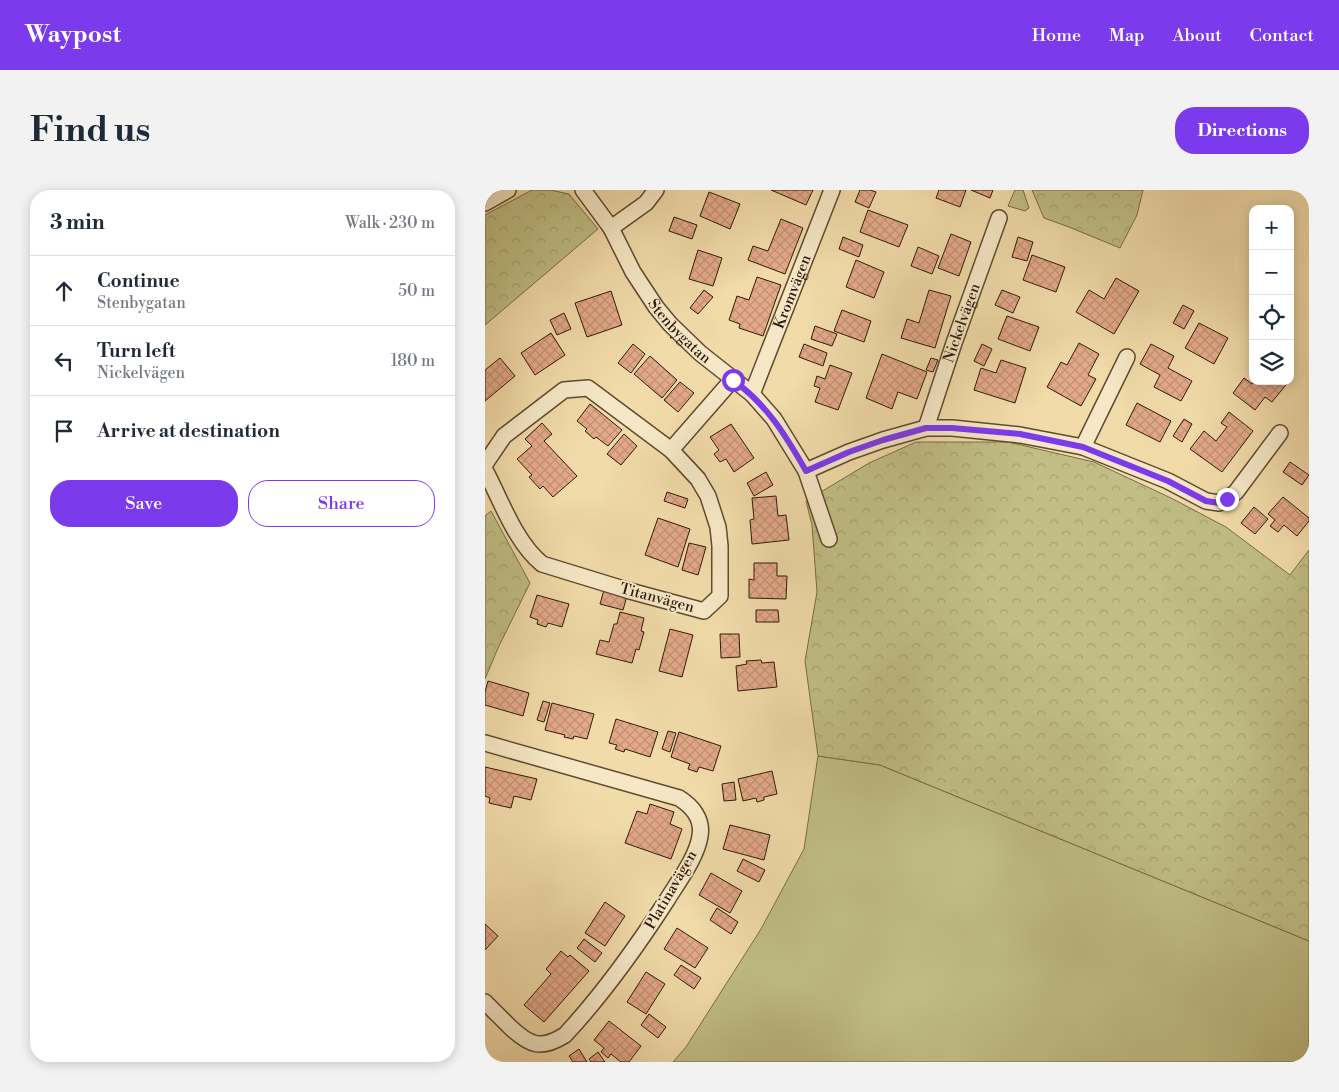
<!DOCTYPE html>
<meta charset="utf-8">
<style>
:root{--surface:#fff;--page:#f2f2f3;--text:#1f2937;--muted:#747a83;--line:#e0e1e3;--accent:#7c3aed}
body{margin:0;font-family:"Libre Bodoni",serif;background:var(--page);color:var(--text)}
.controls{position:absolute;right:15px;top:15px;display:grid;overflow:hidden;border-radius:10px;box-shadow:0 2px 12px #0003}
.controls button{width:45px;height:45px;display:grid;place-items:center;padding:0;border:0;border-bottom:1px solid var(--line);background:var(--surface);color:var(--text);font:25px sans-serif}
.stop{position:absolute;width:15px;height:15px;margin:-11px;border:4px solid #7c3aed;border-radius:50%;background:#fff}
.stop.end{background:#7c3aed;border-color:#fff;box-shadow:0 1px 5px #0008}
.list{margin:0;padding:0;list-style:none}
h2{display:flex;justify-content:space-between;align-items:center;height:65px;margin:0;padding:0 20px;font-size:21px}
h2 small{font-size:16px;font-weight:400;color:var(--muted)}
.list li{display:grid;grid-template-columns:32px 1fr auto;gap:15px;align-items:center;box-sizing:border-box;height:70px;padding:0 20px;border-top:1px solid var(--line)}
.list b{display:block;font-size:19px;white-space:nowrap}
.list p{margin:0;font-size:16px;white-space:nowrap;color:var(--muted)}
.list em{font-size:16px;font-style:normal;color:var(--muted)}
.actions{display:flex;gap:10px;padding:15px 20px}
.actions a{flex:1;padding:11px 0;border:1px solid var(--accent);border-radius:20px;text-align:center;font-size:18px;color:var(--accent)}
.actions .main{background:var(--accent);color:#fff}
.icon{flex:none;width:28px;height:28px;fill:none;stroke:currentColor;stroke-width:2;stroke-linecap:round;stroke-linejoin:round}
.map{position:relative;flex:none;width:824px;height:872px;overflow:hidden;border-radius:20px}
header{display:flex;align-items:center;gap:30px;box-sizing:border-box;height:70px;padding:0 25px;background:var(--accent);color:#fff}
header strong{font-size:24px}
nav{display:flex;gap:28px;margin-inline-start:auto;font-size:18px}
.intro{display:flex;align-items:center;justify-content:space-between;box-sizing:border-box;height:120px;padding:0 30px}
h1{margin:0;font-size:35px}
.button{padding:12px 22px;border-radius:20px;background:var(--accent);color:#fff;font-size:18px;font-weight:700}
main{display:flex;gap:30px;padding:0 30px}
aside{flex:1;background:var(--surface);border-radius:20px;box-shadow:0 2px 12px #0003}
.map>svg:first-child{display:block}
</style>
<header>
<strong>Waypost</strong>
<nav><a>Home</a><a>Map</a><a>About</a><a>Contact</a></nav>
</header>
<div class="intro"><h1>Find us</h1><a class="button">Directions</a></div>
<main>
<aside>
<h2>3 min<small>Walk · 230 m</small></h2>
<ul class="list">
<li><svg class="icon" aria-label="ahead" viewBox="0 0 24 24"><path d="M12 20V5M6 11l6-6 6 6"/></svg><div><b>Continue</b><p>Stenbygatan</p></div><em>50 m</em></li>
<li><svg class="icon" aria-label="left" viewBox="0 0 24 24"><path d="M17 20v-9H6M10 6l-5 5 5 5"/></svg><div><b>Turn left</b><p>Nickelvägen</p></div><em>180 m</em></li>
<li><svg class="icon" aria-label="arrive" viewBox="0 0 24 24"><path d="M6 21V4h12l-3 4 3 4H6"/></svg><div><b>Arrive at destination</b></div></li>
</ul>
<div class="actions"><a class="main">Save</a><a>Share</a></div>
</aside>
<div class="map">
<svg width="824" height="872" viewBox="0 0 824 872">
<defs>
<pattern id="forest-crowns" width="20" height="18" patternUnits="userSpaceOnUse" patternTransform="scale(1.25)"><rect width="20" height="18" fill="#c0be84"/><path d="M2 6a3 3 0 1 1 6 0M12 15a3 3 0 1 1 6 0" fill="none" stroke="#a5a370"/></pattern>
<pattern id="building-cross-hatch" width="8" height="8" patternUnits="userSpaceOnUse" patternTransform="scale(1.25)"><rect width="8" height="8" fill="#e3a989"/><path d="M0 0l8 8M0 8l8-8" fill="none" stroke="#c39175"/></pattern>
</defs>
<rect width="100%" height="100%" fill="#f1dba9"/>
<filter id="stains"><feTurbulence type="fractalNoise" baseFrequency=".004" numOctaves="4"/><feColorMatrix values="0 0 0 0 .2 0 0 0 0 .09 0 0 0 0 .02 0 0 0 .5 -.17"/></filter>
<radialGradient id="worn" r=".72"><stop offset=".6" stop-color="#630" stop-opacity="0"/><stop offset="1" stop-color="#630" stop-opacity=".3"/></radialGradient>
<g fill="#c0be84" stroke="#786c46">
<polygon points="530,0 538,0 544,18 540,21 523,16"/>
<polygon points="333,566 395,575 824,751 824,872 188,872 201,857 276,739 319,659"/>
</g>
<g fill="url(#forest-crowns)" stroke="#786c46">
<polygon points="47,0 65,0 84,4 113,39 0,135 0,25"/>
<polygon points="547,0 658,0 652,25 635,58 584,37 559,28"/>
<polygon points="431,252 523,252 609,272 686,308 741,337 805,385 824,360 824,751 395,575 333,566 320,471 332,402 327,335 321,311 384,273"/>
<polygon points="6,321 45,393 13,458 0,489 0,326"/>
</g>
<g fill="url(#building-cross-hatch)" stroke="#311908">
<polygon points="286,0 328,0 321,15"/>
<polygon points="375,0 385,0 391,2 384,18 370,12"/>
<polygon points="454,0 481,0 475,17 451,8"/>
<polygon points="486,0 508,0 505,8"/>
<polygon points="224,2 255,14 245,39 215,26"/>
<polygon points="383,20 423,35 414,57 375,42"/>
<polygon points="189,27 212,35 207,49 184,41"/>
<polygon points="296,29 318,38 300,84 263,70 268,56 283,61"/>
<polygon points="466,44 486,52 474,86 453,78"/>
<polygon points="358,47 378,55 374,67 354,59"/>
<polygon points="533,47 548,52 542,71 527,67"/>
<polygon points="433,57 454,66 447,84 426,76"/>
<polygon points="213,60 237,68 228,96 204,89"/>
<polygon points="547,65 580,77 571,102 538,90"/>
<polygon points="371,70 399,82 389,108 361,97"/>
<polygon points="272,87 296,95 278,146 254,138 255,134 244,130 252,106 264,110"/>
<polygon points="631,88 654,101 629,144 591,122 604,100 619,109"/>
<polygon points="219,100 228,107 213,124 205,118"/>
<polygon points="444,100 466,106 450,158 416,148 422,129 434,133"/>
<polygon points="517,100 535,107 528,123 510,115"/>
<polygon points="126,101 137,135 102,147 90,113"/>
<polygon points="698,115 709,121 699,139 688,133"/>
<polygon points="357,120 386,131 379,152 349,141"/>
<polygon points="79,123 86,139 72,145 65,130"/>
<polygon points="522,126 554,137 545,161 513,149"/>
<polygon points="714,133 743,148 729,174 700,158"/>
<polygon points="330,136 352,144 347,156 326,149"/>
<polygon points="66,143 80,165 50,185 36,163"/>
<polygon points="594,153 614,164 603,185 611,189 596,216 562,197 576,172 582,175"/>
<polygon points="148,154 160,164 146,183 133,173"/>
<polygon points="319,154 342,163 338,176 314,167"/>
<polygon points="497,154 507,159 499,176 489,171"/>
<polygon points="666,154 689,166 683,178 707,191 696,211 669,197 675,185 655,174"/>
<polygon points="397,164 442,182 432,209 413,202 407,219 381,208"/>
<polygon points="165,166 192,190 177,208 149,184"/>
<polygon points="15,168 30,186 0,211 0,180"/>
<polygon points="446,168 453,170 448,182 441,180"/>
<polygon points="516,170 541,178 530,213 489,200 496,178 511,183"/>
<polygon points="345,175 367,183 353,220 330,212 335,198 329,196 332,186 340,189"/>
<polygon points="759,188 767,194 769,191 804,191 787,212 780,207 770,220 748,203"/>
<polygon points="195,192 209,203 193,222 179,210"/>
<polygon points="652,213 686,231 675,252 641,235"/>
<polygon points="105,214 137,240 123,256 111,247 109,249 100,241 102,239 92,231"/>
<polygon points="744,222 768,241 737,282 705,259 719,241 731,251 742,237 736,233"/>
<polygon points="699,229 707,234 697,252 688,246"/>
<polygon points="57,233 67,244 59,251 92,286 68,307 58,296 55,299 44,287 47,285 32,269 47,256 40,249"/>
<polygon points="246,234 269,268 249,282 241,269 235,272 229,264 234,260 225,247"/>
<polygon points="139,244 152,256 136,275 122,264"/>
<polygon points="805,272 824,285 817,295 798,282"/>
<polygon points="281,282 288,295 269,306 262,293"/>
<polygon points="182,302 203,309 200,318 179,311"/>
<polygon points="291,306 293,326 301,325 304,350 267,354 265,330 269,329 267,308"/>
<polygon points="798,307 824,328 824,331 812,346 799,335 793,342 785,336 790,330 783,324"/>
<polygon points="769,317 783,329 770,344 756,333"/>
<polygon points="173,328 205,339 193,377 160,365"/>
<polygon points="204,353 221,357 213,385 197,380"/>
<polygon points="269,373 292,373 292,386 302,386 301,409 264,408 264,389 269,390"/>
<polygon points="119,400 142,406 138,420 115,414"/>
<polygon points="52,405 84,414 77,437 63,433 61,437 52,434 53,430 45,427"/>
<polygon points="271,420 293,420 294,432 271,432"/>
<polygon points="135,422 159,428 156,441 159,442 154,460 151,459 147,473 111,464 115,450 124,452 129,434 132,434"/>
<polygon points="185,439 208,445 197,487 174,481"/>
<polygon points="235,444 254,444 255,467 236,468"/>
<polygon points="276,470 277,473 289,472 292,497 253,501 251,476 262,474 261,471"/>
<polygon points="3,491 44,503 38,526 0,515 0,502"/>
<polygon points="58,511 65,513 59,532 52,530"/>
<polygon points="67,513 109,524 102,549 89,546 88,549 79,547 80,545 60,540"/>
<polygon points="131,529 173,542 165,567 140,559 139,562 130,559 132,555 124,553"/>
<polygon points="183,541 191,543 185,562 177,559"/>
<polygon points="194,542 236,556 228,581 214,577 212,582 203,579 205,574 186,567"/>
<polygon points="0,577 52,589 46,610 29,606 26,618 4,613 5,608 0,606"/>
<polygon points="287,581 292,604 279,607 279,610 272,612 271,608 258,611 253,589"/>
<polygon points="249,592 251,610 239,611 237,594"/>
<polygon points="165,614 189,622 185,634 197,639 186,669 140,653 152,621 162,624"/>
<polygon points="245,635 285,645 279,670 238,659"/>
<polygon points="258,669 280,680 274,692 252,681"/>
<polygon points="226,683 257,701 245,723 214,705"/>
<polygon points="120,712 140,726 120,756 100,743"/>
<polygon points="232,718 253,732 246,744 225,730"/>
<polygon points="0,734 13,746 0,760"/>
<polygon points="192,738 223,758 210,778 179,759"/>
<polygon points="99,749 117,763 110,772 92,758"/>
<polygon points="76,761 83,767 85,765 104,781 59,832 39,815 66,784 61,779"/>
<polygon points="196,775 216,788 209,799 189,785"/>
<polygon points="161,782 180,794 161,824 142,812"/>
<polygon points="164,824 181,837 173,848 156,835"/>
<polygon points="124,831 156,856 144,872 136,872 126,864 123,868 116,862 119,858 109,850"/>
<polygon points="94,859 102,872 88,872 84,866"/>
<polygon points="113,862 120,872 106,872 104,869"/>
</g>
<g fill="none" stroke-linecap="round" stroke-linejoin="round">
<defs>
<g id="minor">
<path id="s1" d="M98 0 126 38 148 82 171 117 185 134 215 163 267 204 289 229 321 281 344 349"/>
<polyline points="0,13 23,0"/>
<polyline points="126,38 161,13 171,0"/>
<path id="s2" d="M267 204 347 0"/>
<path id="s3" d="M441 238 469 153 514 28"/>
<polyline points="598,257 642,167"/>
<polyline points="186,260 248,189"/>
<path d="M0 274 19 246 79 200 103 198 186 260 213 289 223 306 233 337 235 356V406L219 421 145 401 57 374C30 352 16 310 0 280"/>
<polyline points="321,281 364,262 398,250 441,238 467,238 535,245 598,257 683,291 721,311 734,313 742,309 751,302 795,243"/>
<path d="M0 553 194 608C207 616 218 629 215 646 212 667 193 692 182 710 151 758 119 803 80 845 56 860 45 856 25 837 17 829 8 820 0 812"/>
</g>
</defs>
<use href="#minor" stroke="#614a30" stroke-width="18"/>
<use href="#minor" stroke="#f6e8c7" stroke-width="15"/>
</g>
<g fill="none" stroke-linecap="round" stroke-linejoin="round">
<path stroke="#7c3aed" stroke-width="6" d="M248 190C282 215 300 244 321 281L364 262 398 250 441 238H467L535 244 598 257 683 291 721 311 734 313 742 309"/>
</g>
<g text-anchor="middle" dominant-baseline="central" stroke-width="4" stroke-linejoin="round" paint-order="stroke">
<g font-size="15" fill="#311908" stroke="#f6e8c7">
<text stroke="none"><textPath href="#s2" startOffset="110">Kromvägen</textPath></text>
<text stroke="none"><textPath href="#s3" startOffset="111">Nickelvägen</textPath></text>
<text stroke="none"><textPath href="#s1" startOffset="172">Stenbygatan</textPath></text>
<text transform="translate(172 408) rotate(15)">Titanvägen</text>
<text transform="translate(186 700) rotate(-60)">Platinavägen</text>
</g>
</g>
<rect width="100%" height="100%" filter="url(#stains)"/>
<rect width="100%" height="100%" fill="url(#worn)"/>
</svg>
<div class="controls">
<button>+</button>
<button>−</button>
<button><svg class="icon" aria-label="locate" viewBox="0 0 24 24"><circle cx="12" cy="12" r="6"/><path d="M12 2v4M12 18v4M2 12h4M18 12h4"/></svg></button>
<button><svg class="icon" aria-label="layers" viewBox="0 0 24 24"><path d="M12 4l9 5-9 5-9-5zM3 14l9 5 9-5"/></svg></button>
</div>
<div class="stop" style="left:248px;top:190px"></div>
<div class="stop end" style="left:742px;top:309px"></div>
</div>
</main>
